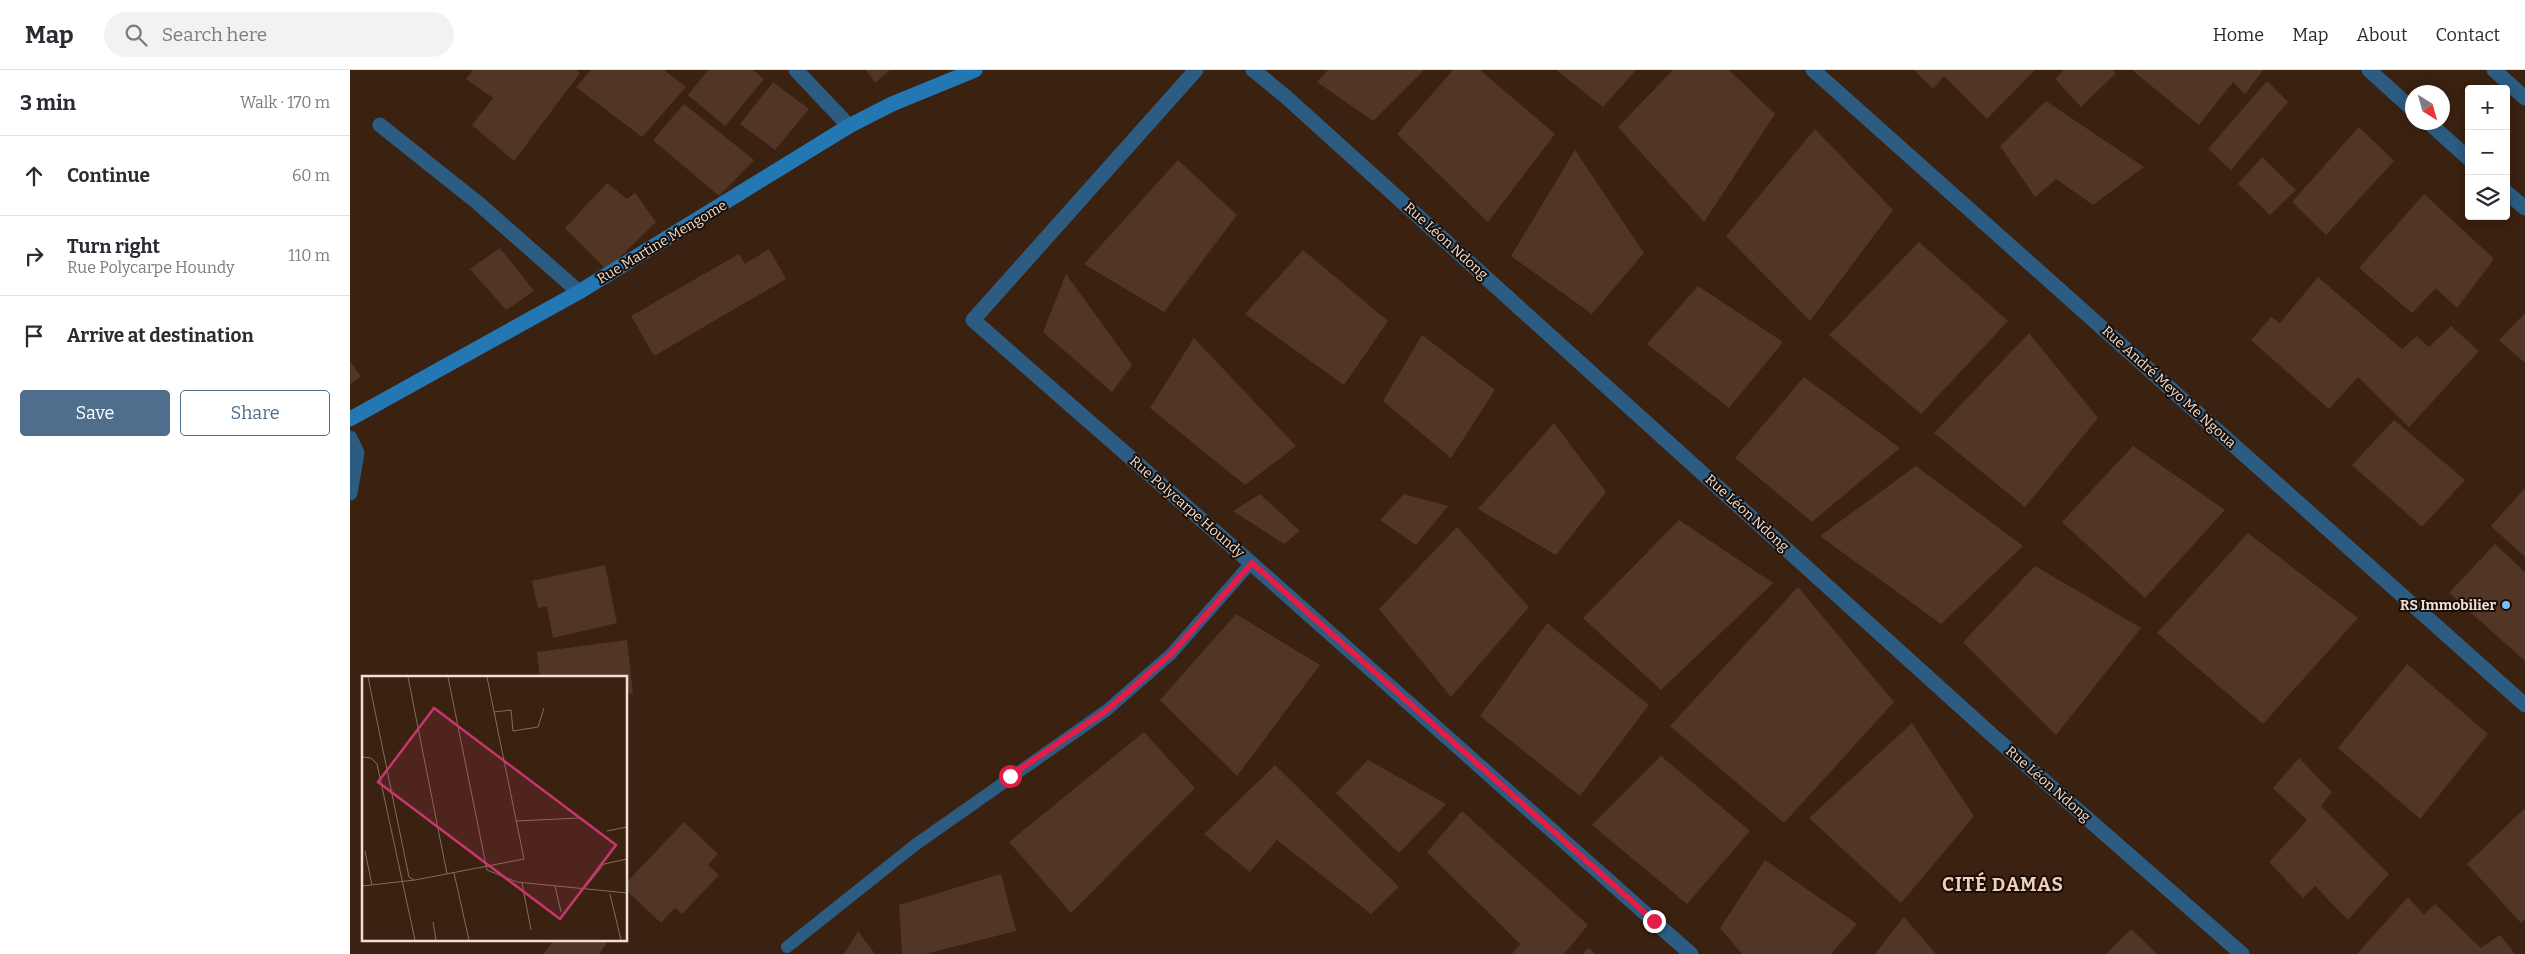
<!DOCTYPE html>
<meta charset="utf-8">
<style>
:root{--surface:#fff;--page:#f2f2f3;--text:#2b2b33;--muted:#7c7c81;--line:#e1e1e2;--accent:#4f6e8c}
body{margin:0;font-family:Bitter,serif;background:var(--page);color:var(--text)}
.controls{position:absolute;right:15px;top:15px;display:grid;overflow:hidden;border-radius:5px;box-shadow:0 2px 12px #0003}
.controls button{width:45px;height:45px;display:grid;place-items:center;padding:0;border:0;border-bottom:1px solid var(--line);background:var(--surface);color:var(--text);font:25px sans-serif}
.compass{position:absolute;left:2055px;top:15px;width:45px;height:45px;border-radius:50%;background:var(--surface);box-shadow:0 2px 12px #0003;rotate:143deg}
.stop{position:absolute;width:15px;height:15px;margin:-11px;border:4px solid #e11d48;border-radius:50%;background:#fff}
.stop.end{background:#e11d48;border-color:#fff;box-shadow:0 1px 5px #0008}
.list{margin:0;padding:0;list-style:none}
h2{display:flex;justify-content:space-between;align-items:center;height:65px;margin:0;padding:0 20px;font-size:21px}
h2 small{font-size:16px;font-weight:400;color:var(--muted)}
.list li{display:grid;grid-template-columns:32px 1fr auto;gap:15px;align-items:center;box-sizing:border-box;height:80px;padding:0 20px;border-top:1px solid var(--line)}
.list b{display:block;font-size:19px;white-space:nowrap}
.list p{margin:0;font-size:16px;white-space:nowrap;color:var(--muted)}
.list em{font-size:16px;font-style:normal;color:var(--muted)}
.actions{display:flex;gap:10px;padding:15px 20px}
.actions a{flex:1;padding:11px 0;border:1px solid var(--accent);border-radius:5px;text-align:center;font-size:18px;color:var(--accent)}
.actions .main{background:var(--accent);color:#fff}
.icon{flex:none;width:28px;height:28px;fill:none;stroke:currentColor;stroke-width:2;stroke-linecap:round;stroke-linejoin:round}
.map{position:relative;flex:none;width:2175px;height:884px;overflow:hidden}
header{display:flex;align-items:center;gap:30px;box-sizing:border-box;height:70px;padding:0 25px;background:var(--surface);border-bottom:1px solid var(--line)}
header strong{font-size:24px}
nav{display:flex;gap:28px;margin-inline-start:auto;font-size:18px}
.search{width:350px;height:45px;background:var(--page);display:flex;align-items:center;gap:12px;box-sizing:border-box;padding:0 18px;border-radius:28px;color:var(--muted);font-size:19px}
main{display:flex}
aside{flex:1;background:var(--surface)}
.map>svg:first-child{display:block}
</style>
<header>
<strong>Map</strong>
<div class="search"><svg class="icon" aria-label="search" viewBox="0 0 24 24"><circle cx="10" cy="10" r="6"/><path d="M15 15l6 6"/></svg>Search here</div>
<nav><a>Home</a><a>Map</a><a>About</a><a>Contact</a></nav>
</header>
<main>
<aside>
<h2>3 min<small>Walk · 170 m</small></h2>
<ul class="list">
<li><svg class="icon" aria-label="ahead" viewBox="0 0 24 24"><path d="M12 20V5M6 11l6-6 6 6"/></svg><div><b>Continue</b></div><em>60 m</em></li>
<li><svg class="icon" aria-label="right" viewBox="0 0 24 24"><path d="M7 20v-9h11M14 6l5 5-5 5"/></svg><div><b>Turn right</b><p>Rue Polycarpe Houndy</p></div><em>110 m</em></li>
<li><svg class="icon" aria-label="arrive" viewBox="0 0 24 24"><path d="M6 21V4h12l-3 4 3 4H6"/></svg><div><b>Arrive at destination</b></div></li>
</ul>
<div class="actions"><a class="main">Save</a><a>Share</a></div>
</aside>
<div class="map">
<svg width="2175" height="884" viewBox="0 0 2175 884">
<rect width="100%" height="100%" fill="#3a2110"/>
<g fill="#513625">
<polygon points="123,0 226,0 230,3 164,91 122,55 143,28 116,9"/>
<polygon points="241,0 314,0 336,17 292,67 226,17"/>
<polygon points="358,0 403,0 414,9 375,56 338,25"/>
<polygon points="516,0 540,0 525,13"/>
<polygon points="978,0 1074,0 1023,51 967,12"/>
<polygon points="1103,0 1130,0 1205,64 1138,152 1047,64"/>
<polygon points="1206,0 1286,0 1253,37"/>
<polygon points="1323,0 1379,0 1425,44 1354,152 1268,57"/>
<polygon points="1564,0 1685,0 1637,49 1594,6 1583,19"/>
<polygon points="1714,0 1763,0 1766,3 1731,37 1705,9"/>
<polygon points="1782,0 1913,0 1895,24 1883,12 1849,55"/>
<polygon points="1917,11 1938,32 1881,100 1858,79"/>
<polygon points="423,12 459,39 425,80 390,54"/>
<polygon points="1696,31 1794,97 1743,135 1706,109 1685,127 1650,76"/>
<polygon points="334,34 404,90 369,126 303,70"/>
<polygon points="2009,57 2044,91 1976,165 1942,132"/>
<polygon points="1465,59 1543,140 1460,251 1376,166"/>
<polygon points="1225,80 1294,183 1242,244 1161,186"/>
<polygon points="1912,87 1946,120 1920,145 1888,114"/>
<polygon points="828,90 887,145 814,242 734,194"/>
<polygon points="257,113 277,129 285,123 306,152 257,200 215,158"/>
<polygon points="2074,124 2144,189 2107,238 2086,218 2062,243 2009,198"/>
<polygon points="1569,172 1658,251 1571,344 1479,265"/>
<polygon points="150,178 184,221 156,240 120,199"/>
<polygon points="419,179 436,209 304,286 281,246 389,184 395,194"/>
<polygon points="953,180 1038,251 994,315 895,244"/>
<polygon points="716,204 782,295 762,322 693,262"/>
<polygon points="1968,207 2052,279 2067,266 2079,277 2101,256 2129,281 2059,357 2008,307 1979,339 1901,270 1921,247 1930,253"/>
<polygon points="1348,216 1433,272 1379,338 1297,274"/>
<polygon points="2175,243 2175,293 2149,270"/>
<polygon points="1679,263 1748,348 1675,437 1584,363"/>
<polygon points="1072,265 1145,320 1101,388 1033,331"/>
<polygon points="844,268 946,376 895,415 800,338"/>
<polygon points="0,291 11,307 0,314"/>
<polygon points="1454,307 1550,378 1462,452 1385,388"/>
<polygon points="2044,350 2115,410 2072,457 2002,395"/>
<polygon points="1204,353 1256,422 1206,485 1128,439"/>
<polygon points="1783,376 1875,440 1795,528 1712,452"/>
<polygon points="1566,396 1673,476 1591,554 1470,466"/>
<polygon points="2175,418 2175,487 2141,456"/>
<polygon points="910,424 950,461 934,474 883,441"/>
<polygon points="1054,424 1098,436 1066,475 1030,450"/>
<polygon points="1329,450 1423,513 1311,620 1233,548"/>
<polygon points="1107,457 1179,537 1101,627 1029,539"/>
<polygon points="1898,463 2008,548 1913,654 1807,563"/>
<polygon points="2145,474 2175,502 2175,591 2099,523"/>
<polygon points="255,495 267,553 203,568 197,536 188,538 182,511"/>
<polygon points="1685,496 1791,558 1706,665 1613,572"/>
<polygon points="1448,517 1544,632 1434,753 1320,656"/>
<polygon points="886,544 970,595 887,706 810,630"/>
<polygon points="1197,553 1299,635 1230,726 1130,646"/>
<polygon points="277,570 283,623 276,624 276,608 190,608 187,582"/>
<polygon points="2057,594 2138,664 2070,749 1988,678"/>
<polygon points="1562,653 1624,746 1551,833 1459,748"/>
<polygon points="794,662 845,718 721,843 659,772"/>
<polygon points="1311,686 1400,761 1337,834 1242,755"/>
<polygon points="1949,688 1982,722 1971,736 2039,804 1998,850 1965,816 1953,828 1919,792 1957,750 1923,718"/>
<polygon points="1018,690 1096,734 1049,783 986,723"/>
<polygon points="925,695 1049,817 1021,844 927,770 900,802 854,764"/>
<polygon points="2175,738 2175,849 2171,853 2117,794"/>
<polygon points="1112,741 1238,855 1214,884 1162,884 1170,874 1077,782"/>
<polygon points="334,752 368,784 358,795 369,805 332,844 325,838 311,853 276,820 276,813"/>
<polygon points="1415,790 1507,854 1481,884 1392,884 1370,858"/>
<polygon points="651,804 666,861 575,884 552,884 549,835"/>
<polygon points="2058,827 2074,845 2085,834 2131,878 2150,865 2165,884 2007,884"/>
<polygon points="1554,847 1586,884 1525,884"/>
<polygon points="1781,859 1807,884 1756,884"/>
<polygon points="508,861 525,884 494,884"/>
<polygon points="204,870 259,870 249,884 193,884"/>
<polygon points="1238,878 1246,884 1233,884"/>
</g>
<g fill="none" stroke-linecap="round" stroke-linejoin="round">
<polyline stroke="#2c5c82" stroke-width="12" points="437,877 565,775 757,640 821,584 901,493"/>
<g stroke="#2c5c82" stroke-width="15">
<polyline points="446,0 499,56"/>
<polyline points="846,0 623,250 901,493 1341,884"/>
<polyline points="903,0 935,26 1642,665 1892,884"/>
<polyline points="1463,0 2175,635"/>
<polyline points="2019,0 2062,39"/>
<polyline points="2144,0 2175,28"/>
<polyline points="2078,52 2119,89"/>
<polyline points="30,55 128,133 229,222"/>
<polyline points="2156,122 2175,138"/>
<polyline points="0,368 7,383 0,423"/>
</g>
<polyline stroke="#2378b4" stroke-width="15" points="0,349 229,222 499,56 542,34 625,0"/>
</g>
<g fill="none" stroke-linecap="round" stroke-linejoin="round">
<polyline stroke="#e11d48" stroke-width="6" points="660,706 757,640 821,584 902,493 1304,851"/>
</g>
<circle fill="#7abff8" stroke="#190e07" stroke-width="2" cx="2156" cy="535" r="5"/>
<g text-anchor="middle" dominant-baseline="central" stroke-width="4" stroke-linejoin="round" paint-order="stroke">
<g font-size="14" fill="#f0dfd4" stroke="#190e07">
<text transform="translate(1096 171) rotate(42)">Rue Léon Ndong</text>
<text transform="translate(312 172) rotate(-31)">Rue Martine Mengome</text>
<text transform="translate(1819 317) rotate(42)">Rue André Meyo Me Ngoua</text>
<text transform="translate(837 437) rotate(41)">Rue Polycarpe Houndy</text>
<text transform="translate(1397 443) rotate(42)">Rue Léon Ndong</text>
<text transform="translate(1698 714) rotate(41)">Rue Léon Ndong</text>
</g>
<g font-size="14" font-weight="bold" fill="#f0dfd4" stroke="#190e07" text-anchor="end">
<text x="2146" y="535">RS Immobilier</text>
</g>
<g font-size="19" font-weight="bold" letter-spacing="1" fill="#f1ceba" stroke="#190e07">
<text x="1653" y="814">CITÉ DAMAS</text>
</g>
</g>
<g transform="translate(12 606)">
<rect width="265" height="265" fill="#3a2110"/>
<path fill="none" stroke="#836d5e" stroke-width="1" d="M6 1 47 201 52 204M46 1 85 198M86 1 125 194 155 206 265 217M132 36 149 34 151 55 176 51 182 32M0 81 9 82 15 88 53 264M154 145 217 142M245 155 265 151M3 175 10 209M92 197 107 264M160 207 169 254M0 210 53 204 162 183 125 1M193 210 199 236M221 214 242 188 265 183M248 218 259 264M71 246 74 264"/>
<path fill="#c9366d" fill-opacity="0.15" stroke="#c9366d" stroke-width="2.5" d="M72 32 254 169 198 243 16 106Z"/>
<rect width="265" height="265" fill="none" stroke="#f0dfd4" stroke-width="2.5"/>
</g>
</svg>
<div class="controls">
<button>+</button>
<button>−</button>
<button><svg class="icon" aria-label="layers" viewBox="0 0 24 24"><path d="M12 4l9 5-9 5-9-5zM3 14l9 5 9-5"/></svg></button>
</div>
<svg class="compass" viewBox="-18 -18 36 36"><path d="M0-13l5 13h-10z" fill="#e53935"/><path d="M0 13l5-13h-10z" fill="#7c7c81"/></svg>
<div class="stop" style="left:660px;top:706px"></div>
<div class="stop end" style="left:1304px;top:851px"></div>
</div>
</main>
